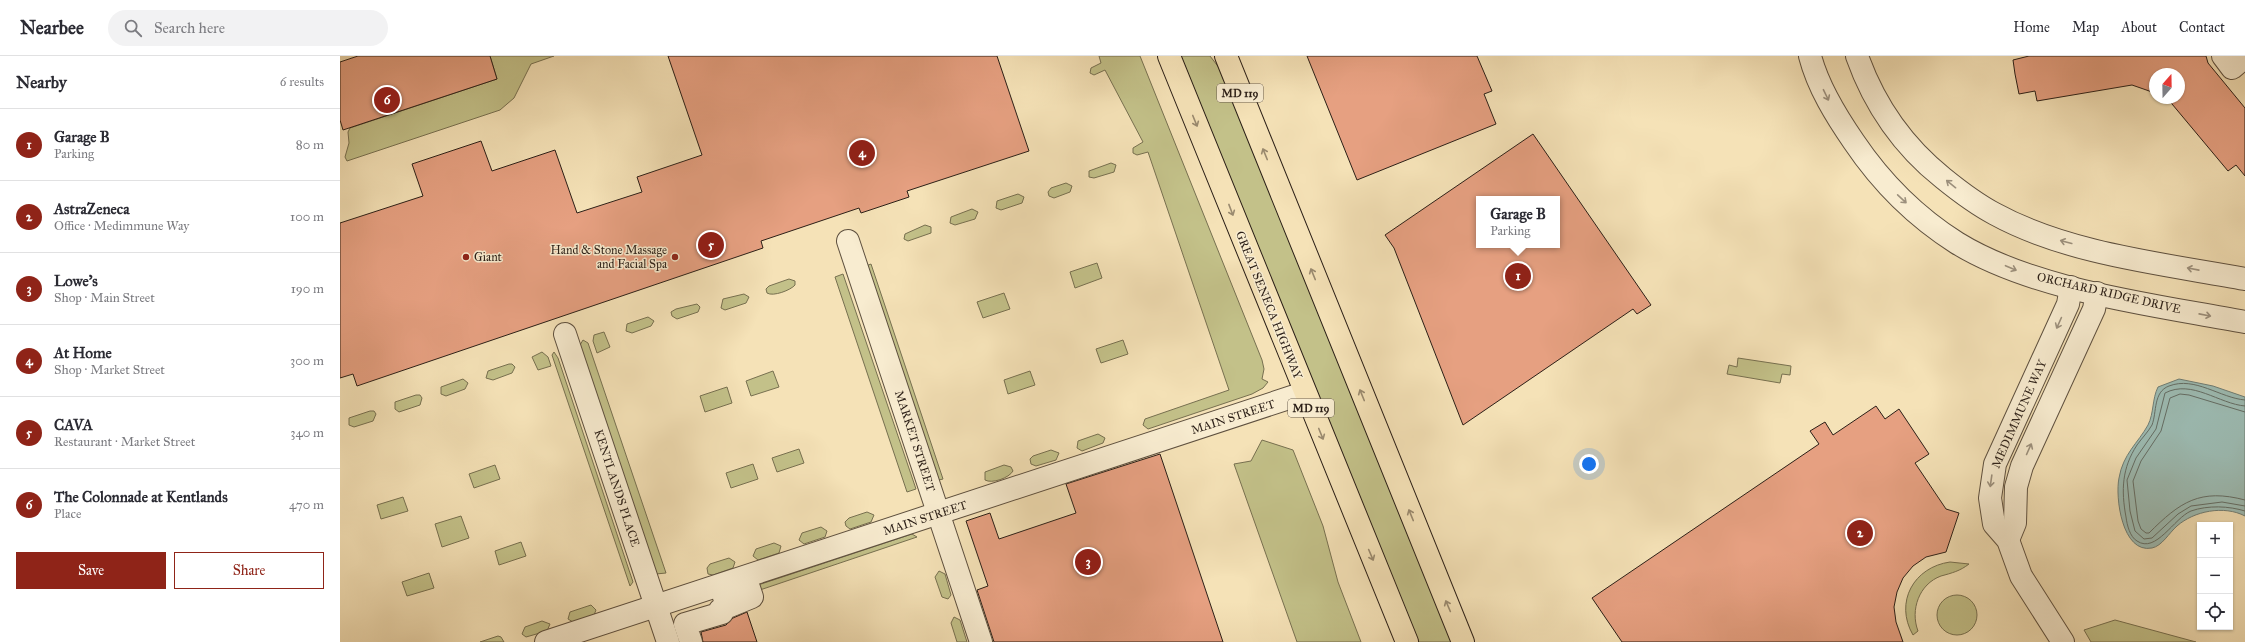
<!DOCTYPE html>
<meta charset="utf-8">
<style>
:root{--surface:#fff;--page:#f2f2f3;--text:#2b2b33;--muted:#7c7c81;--line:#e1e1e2;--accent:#8f2418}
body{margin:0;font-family:"IM FELL Great Primer",serif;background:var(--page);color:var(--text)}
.controls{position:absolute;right:12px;bottom:12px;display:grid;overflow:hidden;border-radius:0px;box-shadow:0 1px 3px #0004}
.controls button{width:36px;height:36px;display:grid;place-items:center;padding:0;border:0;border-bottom:1px solid var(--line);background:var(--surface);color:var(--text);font:20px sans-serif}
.compass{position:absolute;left:1809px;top:12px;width:36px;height:36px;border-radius:50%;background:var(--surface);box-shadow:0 1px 3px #0004;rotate:20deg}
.you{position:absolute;left:1249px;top:408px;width:14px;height:14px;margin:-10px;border:3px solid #fff;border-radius:50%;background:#1a73e8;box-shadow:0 0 0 6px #1a73e833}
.badge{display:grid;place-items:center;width:26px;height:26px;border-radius:50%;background:var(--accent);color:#fff;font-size:13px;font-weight:700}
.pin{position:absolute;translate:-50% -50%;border:2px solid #fff;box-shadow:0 1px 4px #0006}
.popup{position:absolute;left:1136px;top:140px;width:84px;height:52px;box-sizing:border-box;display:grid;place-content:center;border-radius:0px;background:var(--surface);filter:drop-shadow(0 1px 3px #0005);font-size:13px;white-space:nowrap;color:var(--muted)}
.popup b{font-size:15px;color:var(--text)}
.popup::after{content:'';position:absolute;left:50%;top:100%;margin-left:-8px;border:8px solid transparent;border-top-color:var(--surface)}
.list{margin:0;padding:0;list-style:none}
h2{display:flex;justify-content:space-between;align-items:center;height:52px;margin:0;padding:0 16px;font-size:17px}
h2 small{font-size:13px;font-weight:400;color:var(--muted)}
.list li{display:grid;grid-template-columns:26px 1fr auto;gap:12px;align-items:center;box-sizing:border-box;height:72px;padding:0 16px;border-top:1px solid var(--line)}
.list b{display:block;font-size:15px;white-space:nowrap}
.list p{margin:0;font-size:13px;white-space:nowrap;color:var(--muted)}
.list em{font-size:13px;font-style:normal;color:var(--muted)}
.actions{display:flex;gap:8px;padding:12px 16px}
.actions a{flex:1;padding:9px 0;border:1px solid var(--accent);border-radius:0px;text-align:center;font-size:14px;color:var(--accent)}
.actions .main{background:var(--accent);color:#fff}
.icon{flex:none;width:22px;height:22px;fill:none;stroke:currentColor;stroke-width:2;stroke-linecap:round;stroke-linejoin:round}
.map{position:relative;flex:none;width:1905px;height:586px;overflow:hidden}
header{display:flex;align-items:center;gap:24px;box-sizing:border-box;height:56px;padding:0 20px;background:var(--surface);border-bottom:1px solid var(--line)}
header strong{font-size:19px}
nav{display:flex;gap:22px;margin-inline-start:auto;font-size:14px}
.search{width:280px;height:36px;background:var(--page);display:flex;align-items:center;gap:10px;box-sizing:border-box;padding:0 14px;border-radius:22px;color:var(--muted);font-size:15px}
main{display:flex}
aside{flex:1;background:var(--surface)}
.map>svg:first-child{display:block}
</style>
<header>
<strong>Nearbee</strong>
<div class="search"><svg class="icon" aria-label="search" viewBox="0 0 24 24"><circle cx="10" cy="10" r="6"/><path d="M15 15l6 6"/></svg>Search here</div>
<nav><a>Home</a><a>Map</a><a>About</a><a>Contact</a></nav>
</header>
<main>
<aside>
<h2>Nearby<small>6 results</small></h2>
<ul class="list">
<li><span class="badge">1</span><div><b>Garage B</b><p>Parking</p></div><em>80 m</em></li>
<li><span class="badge">2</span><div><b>AstraZeneca</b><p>Office · Medimmune Way</p></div><em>100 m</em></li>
<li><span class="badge">3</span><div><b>Lowe's</b><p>Shop · Main Street</p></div><em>190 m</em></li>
<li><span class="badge">4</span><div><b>At Home</b><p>Shop · Market Street</p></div><em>300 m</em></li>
<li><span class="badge">5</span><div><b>CAVA</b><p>Restaurant · Market Street</p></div><em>340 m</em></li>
<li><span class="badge">6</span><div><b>The Colonnade at Kentlands</b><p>Place</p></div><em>470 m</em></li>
</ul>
<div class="actions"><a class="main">Save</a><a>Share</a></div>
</aside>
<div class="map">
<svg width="1905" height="586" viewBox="0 0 1905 586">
<rect width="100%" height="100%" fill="#f5e2b7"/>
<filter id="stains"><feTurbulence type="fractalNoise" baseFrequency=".005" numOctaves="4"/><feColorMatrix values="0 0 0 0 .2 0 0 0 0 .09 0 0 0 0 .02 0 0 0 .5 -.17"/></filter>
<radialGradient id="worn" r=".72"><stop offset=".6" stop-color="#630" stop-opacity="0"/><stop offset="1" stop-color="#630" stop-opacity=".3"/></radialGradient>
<g fill="#c3c189" stroke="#777050">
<polygon points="150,0 214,0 191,8 174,42 160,54 7,105 5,101 9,87 8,76 10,72 157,23"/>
<polygon points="759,0 800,0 922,304 924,313 922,323 928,326 923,332 912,338 808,373 803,369 805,363 889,334 808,96 797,99 793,97 793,92 803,86 765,14 754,19 750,17 751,12 761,7"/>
<polygon points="841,0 870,0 880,13 1112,586 1079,586 1032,476"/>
<polygon points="771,107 776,109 774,116 754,122 749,121 749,115"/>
<polygon points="726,127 732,130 730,136 714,142 709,140 708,136 711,132"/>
<polygon points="678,138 684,141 682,147 661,154 656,152 657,145"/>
<polygon points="632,153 638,156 635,163 615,169 610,167 611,161"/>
<polygon points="585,169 591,171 591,177 568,185 564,183 565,178"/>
<polygon points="757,207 762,222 735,232 730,216"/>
<polygon points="531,208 603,423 599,424 526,210"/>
<polygon points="503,218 576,433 567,436 495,221"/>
<path d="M449 223 455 225V229C451 234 433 241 427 237L426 233 429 230Z"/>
<polygon points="664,237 670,253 643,262 637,246"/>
<polygon points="404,238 409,241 406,247 385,254 381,252 383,243"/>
<polygon points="357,248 360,251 358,256 337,263 332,260 331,256 336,253"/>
<polygon points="308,261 314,265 311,270 292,277 286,275 287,268"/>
<polygon points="264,276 270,291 257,297 253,285 254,279"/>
<polygon points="243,284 248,287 326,517 316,518 240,289"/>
<polygon points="783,284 788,298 761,307 756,293"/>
<polygon points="202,296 208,301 211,310 198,314 192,301"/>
<polygon points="214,296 218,302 293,526 290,530 212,299"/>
<polygon points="1398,302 1451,310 1450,319 1442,318 1440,327 1387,318 1389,309 1397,311"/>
<polygon points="169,308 172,308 175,311 172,317 153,324 146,322 148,315"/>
<polygon points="433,315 439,331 411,340 406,325"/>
<polygon points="690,315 695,329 668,338 664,324"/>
<polygon points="123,323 128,327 125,333 106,340 101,338 101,331"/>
<polygon points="387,331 392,347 365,356 360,340"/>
<polygon points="76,339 80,339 82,342 80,349 59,356 55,353 55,346"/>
<polygon points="30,355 34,355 36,358 33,365 14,371 9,369 9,362"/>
<polygon points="758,378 765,382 763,387 742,395 737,392 738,385"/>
<polygon points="922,384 953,394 983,470 998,526 1021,586 957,586 894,408 911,405"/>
<polygon points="459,393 464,407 437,416 432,402"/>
<polygon points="711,394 719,397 716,404 696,410 691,408 690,403 693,400"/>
<polygon points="413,408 418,423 391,432 386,417"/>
<polygon points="155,409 160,423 134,432 129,418"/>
<path d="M664 409 671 411 673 415C669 422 652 428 645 424V416Z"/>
<polygon points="63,441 68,455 41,463 37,449"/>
<polygon points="527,456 534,459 531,466 510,473 506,470 505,466 509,462"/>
<polygon points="121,460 129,482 102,491 95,468"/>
<polygon points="481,471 487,475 485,481 464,488 459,484 462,477"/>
<polygon points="572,478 577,481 411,537 409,532"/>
<polygon points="181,486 186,500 159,509 155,495"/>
<polygon points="434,487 441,490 439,497 418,504 413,500 416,493"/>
<polygon points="389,502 395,506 393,512 373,519 368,518 367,512 370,508"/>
<path d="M1610 506 1629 508C1620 515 1612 517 1601 520 1579 528 1570 554 1578 575L1573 579C1554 546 1574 511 1610 506Z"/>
<polygon points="599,515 605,518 611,539 608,543 602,541 595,521"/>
<polygon points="89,517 94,532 67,540 62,526"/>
<circle cx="1617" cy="559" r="20"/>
<polygon points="251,549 256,554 254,559 233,566 228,563 230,556"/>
<polygon points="614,561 620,564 627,586 617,586 611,567"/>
<polygon points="1775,564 1856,586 1751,586 1744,574"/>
<polygon points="202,565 210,568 207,575 186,581 182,578 185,571"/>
<polygon points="158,580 161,581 164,586 140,586"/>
</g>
<path fill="#9dbdb5" stroke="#6f7e76" d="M1839 323 1873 330 1905 341V460C1884 449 1854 455 1837 470 1829 477 1822 490 1812 492 1782 498 1775 441 1779 422 1783 398 1798 387 1808 369 1814 357 1812 343 1818 331Z"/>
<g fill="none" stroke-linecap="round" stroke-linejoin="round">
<g stroke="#646e66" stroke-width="1">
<path d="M1905 344C1880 342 1855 320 1829 330 1813 336 1817 356 1812 369 1808 376 1802 382 1797 389 1782 412 1781 434 1786 461 1787 469 1790 481 1797 485 1816 498 1834 462 1851 455 1868 449 1889 450 1905 455"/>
<path d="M1905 350C1879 348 1852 323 1825 337L1816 373 1796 402 1787 424 1790 455 1795 475 1804 483 1812 482 1838 458 1851 450 1882 446 1905 450"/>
<path d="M1905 356 1849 339 1840 338 1830 342 1821 375 1801 405 1793 425 1798 465 1801 473 1806 477H1809C1840 446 1860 432 1905 444"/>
</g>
</g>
<g fill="#e6a081" stroke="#2b1f17" fill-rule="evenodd">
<polygon points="18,0 150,0 157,23 3,74 0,64 0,6"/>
<polygon points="328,0 657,0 689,95 567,135 569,141 521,157 519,152 421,185 423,192 17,330 13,318 0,322 0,167 83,140 72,108 141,85 152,115 215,94 237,157 302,136 297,121 362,99"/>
<polygon points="967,0 1137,0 1152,35 1144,38 1156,68 1017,124"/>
<polygon points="1689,0 1866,0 1868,7 1905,52 1905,120 1896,109 1888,115 1827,42 1839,42 1839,18 1815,18 1815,37 1792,29 1697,45 1695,35 1679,38 1675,18 1673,4"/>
<path d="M1193 78 1311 249 1297 258 1293 253 1123 369 1054 192 1045 179ZM1139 143H1217V189H1139Z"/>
<polygon points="1536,350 1545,363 1559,353 1589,398 1575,407 1606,453 1619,457 1606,496 1586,501 1573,510 1563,522 1557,536 1554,551 1556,566 1563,586 1282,586 1252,542 1479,388 1470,375 1485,366 1493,379"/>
<polygon points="820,398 883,586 654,586 637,534 648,530 626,465 650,457 659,483 736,457 726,428"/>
<polygon points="407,556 417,586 363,586 361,576 386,569 393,562"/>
</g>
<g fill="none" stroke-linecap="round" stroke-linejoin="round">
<defs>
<g id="minor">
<path d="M1470 0C1478 31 1496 60 1514 86 1541 126 1576 161 1617 187 1695 235 1816 249 1905 266"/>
<path d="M1517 0C1534 48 1563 90 1603 122 1619 135 1636 148 1655 158 1728 198 1824 208 1905 223"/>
<polyline points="1883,0 1892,12 1905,1"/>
<polyline points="508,185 641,586"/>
<polyline points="225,278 328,586"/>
<polyline points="1668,484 1675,467 1676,431 1682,410 1754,253 1757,237"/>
<polyline points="206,586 964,337"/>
<polyline points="351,586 345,568 382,557 380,554 412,541 409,532 384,541"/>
<polyline points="1723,586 1681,520 1668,484 1654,468 1650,442 1655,408 1728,248 1731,231"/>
</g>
<g id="major">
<polyline points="829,0 1067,586"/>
<polyline points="886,0 1123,586"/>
</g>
</defs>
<use href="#minor" stroke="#5e503f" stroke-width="24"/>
<use href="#major" stroke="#2b1f17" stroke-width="24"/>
<use href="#minor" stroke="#f8ecd0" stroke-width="22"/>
<use href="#major" stroke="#f5e2b7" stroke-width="22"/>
</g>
<defs><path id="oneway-shaft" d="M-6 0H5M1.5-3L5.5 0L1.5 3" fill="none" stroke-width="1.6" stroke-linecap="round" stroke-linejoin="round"/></defs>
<g stroke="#9c907d">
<use href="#oneway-shaft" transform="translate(1486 39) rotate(64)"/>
<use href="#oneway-shaft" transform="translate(1611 128) rotate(-141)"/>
<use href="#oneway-shaft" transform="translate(1562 143) rotate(43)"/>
<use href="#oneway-shaft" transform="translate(1726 186) rotate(-165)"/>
<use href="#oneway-shaft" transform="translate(1671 212) rotate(23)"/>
<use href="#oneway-shaft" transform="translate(1853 213) rotate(-169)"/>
<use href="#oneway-shaft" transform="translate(1865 259) rotate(11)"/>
<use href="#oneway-shaft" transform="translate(1719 267) rotate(114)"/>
<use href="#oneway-shaft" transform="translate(1689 393) rotate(-66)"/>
<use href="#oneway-shaft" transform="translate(1651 425) rotate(98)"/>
</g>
<g stroke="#9a8a6f">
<use href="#oneway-shaft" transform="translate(855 65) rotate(68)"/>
<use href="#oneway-shaft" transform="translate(925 98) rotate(-112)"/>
<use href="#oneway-shaft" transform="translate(891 154) rotate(69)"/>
<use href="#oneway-shaft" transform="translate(973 218) rotate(-112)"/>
<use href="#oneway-shaft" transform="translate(1022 339) rotate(-112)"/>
<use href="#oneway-shaft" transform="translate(981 378) rotate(68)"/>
<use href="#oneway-shaft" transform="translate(1071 459) rotate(-112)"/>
<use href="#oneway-shaft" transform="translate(1031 499) rotate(67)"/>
<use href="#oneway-shaft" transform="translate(1108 550) rotate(-113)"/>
</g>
<g fill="#8f2418" stroke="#f8ecd0" stroke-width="1.5">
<circle cx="126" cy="201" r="4"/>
<circle cx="335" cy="201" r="4"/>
</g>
<g text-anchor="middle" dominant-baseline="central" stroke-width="3" stroke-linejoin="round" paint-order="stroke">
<g fill="#f8ecd0" stroke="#685c4e" stroke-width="1">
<rect x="877" y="28" width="46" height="18" rx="3"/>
<rect x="948" y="343" width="46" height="18" rx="3"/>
</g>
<g font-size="11" font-weight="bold" fill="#2b1f17">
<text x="900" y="37">MD 119</text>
<text x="971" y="352">MD 119</text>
</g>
<g font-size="12" fill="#2b1f17" stroke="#f8ecd0" text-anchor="end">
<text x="327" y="194">Hand &amp; Stone Massage<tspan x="327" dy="14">and Facial Spa</tspan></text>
<text x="134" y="201" text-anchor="start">Giant</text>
</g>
<g font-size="12" fill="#2b1f17" stroke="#f8ecd0">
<text transform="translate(1769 237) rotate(13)">ORCHARD RIDGE DRIVE</text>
<text transform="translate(929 249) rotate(68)">GREAT SENECA HIGHWAY</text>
<text transform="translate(1679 358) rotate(-66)">MEDIMMUNE WAY</text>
<text transform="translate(893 361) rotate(-18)">MAIN STREET</text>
<text transform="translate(575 385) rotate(72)">MARKET STREET</text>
<text transform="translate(277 432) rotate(72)">KENTLANDS PLACE</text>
<text transform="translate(585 462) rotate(-18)">MAIN STREET</text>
</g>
</g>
<rect width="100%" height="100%" filter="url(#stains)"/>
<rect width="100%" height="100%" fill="url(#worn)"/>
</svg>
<div class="controls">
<button>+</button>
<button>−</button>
<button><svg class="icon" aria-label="locate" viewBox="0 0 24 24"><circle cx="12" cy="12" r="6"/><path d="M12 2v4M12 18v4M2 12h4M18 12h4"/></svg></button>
</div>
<svg class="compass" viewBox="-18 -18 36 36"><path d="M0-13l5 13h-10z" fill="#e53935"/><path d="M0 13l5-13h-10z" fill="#7c7c81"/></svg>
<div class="you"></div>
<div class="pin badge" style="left:1178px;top:220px">1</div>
<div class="popup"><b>Garage B</b>Parking</div>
<div class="pin badge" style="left:1520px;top:477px">2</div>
<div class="pin badge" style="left:748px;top:506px">3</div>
<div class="pin badge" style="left:522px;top:97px">4</div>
<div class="pin badge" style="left:371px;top:189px">5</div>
<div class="pin badge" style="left:47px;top:44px">6</div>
</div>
</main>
